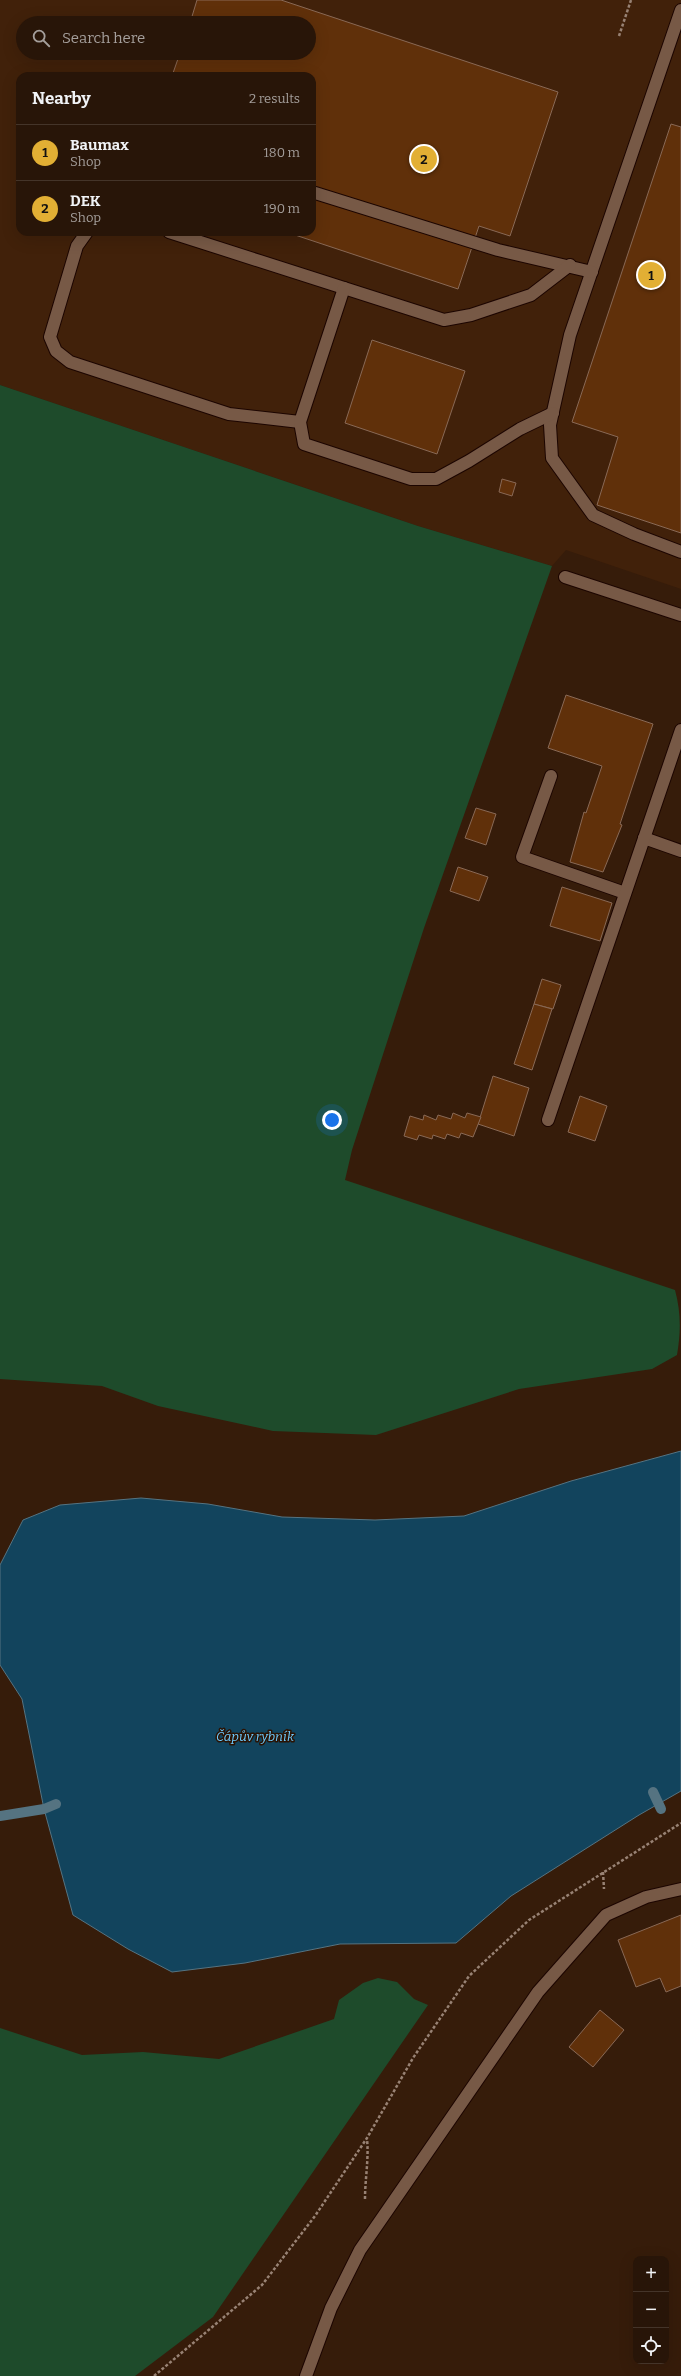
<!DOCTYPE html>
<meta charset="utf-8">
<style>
:root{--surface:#281508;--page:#301e12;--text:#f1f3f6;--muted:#a59f9c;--line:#443429;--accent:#e2af34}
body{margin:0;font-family:Bitter,serif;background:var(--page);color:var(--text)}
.controls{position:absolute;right:12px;bottom:12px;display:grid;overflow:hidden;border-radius:8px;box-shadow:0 4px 16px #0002}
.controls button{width:36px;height:36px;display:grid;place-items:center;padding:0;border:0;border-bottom:1px solid var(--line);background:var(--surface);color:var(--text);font:20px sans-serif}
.you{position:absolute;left:332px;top:1120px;width:14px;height:14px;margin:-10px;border:3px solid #fff;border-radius:50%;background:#1a73e8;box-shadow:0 0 0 6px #1a73e833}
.badge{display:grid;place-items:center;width:26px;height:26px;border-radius:50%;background:var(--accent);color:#111;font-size:13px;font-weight:700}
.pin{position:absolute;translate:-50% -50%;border:2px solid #fff;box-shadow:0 1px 4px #0006}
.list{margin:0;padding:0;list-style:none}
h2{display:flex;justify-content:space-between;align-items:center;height:52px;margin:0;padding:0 16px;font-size:17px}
h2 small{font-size:13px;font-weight:400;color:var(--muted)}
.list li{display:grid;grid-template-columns:26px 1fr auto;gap:12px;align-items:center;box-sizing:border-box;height:56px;padding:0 16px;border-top:1px solid var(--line)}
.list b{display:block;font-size:15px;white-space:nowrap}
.list p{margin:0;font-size:13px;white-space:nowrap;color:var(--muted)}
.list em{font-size:13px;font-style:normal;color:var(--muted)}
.icon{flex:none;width:22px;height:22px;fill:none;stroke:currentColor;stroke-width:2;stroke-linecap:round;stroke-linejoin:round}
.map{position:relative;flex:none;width:681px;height:2376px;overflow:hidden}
.search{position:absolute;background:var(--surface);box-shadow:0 4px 16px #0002;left:16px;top:16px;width:300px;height:44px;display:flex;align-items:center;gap:10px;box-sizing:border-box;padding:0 14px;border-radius:22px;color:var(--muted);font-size:15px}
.panel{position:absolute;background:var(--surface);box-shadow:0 4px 16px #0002;left:16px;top:72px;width:300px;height:164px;border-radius:12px}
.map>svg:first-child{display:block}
</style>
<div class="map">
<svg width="681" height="2376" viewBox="0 0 681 2376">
<rect width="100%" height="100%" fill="#361c0a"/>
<path fill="#41210a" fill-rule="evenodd" d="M0 0H681V589L566 550 552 566 418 526 0 385ZM23 23H309V53H23ZM20 76H312V232H20Z"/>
<g fill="#1e4b2b">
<path d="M0 385 418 526 552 566 424 928 352 1150 345 1180 675 1290C681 1312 681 1332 677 1355L652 1369 519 1389 376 1435 273 1431 158 1406 102 1386 0 1379Z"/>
<polygon points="378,1978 397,1982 414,1999 428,2005 213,2317 135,2376 0,2376 0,2028 82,2055 143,2052 219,2059 334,2019 339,2000 363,1983"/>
</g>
<polygon fill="#12445d" stroke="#557381" points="681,1451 681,1791 639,1815 511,1896 456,1943 340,1944 245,1963 172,1972 128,1949 73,1915 44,1809 22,1699 0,1665 0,1565 23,1520 60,1505 141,1498 208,1504 282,1517 375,1520 464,1516 571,1481"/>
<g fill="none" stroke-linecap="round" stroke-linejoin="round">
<g stroke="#557381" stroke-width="10">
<polyline points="653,1792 661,1809"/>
<polyline points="0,1816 44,1809 56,1804"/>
</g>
</g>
<g fill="#60300a" stroke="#896956">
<polygon points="197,0 281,0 558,92 510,236 479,226 458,289 286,232 312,232 312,76 172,76 180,53 309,53 309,23 190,23"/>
<polygon points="671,124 681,127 681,533 597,505 618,437 572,422"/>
<polygon points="372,340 465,371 437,454 345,423"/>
<polygon points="502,479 516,483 512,496 499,492"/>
<polygon points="566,695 653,724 620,824 622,825 603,872 570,862 584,812 586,813 602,766 548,748"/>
<polygon points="476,808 496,814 486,845 465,838"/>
<polygon points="458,867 488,877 479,901 450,891"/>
<polygon points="562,887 612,903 600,941 550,926"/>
<polygon points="542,979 561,985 553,1009 534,1004"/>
<polygon points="534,1004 552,1009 532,1070 514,1064"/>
<polygon points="493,1076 529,1088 514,1136 478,1124"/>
<polygon points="580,1096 607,1106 595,1141 568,1132"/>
<polygon points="453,1113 465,1118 467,1113 481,1117 473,1137 461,1133 459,1138 447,1134 445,1139 433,1135 432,1139 419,1135 417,1140 404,1136 410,1116 423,1120 424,1115 436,1120 438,1115 451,1119"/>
<polygon points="681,1915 681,1986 666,1992 660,1978 636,1987 618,1940"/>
<polygon points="600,2010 624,2030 593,2067 569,2047"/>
</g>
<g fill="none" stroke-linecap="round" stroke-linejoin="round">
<defs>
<g id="minor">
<polyline points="681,10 570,335 550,425 552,458 593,515 634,534 681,552"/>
<polyline points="312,192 498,250 592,272"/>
<polyline points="87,232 77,246 50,337 56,351 70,362 229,414 300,422"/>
<polyline points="169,232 444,320 471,315 531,295 570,265"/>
<polyline points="344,288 300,422 304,444 411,479 436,479 469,461 520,429 553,413"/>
<polyline points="565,577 681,615"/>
<polyline points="551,776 522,857 625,893"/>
<polyline points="644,838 681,851"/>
<polyline points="548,1120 681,730"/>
<polyline points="306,2376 331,2308 360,2250 538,1992 606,1915 646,1897 681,1889"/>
</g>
</defs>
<use href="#minor" stroke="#1c0500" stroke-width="14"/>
<g stroke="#988274" stroke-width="2.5" stroke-dasharray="3 2" stroke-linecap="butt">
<polyline points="619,36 631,0"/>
<polyline points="603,1872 604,1889"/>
<path d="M365 2199C365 2179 369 2159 367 2139"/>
<polyline points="154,2376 262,2285 315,2216 367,2138 413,2058 469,1976 529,1920 681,1823"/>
</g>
<use href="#minor" stroke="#775946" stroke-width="12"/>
</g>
<g text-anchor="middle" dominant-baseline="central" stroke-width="3" stroke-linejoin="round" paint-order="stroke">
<g font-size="13" font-style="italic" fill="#6ecafd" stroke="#2b1202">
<text x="255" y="1736">Čápův rybník</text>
</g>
</g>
</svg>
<div class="controls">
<button>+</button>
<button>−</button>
<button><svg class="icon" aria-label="locate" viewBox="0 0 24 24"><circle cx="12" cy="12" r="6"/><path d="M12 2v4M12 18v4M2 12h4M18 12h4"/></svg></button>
</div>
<div class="you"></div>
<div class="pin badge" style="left:651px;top:275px">1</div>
<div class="pin badge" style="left:424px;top:159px">2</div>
<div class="search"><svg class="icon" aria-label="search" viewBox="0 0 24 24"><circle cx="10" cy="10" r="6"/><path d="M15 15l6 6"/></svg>Search here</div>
<section class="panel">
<h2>Nearby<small>2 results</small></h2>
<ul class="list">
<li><span class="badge">1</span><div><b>Baumax</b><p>Shop</p></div><em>180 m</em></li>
<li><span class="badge">2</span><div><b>DEK</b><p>Shop</p></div><em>190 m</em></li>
</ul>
</section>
</div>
